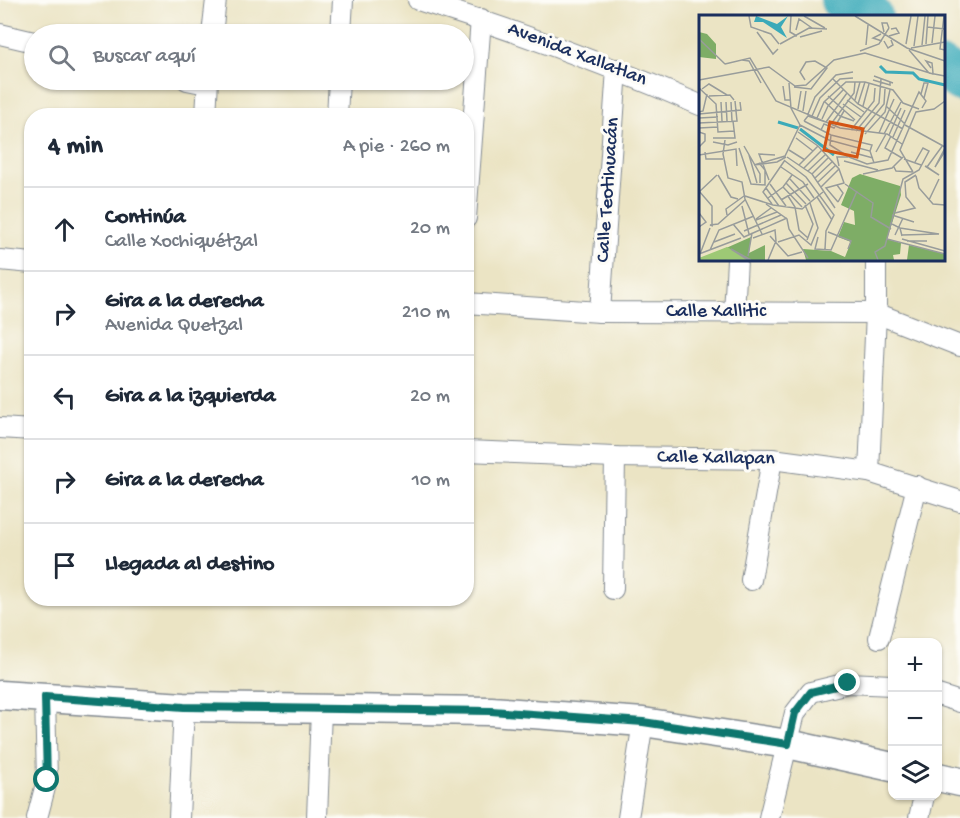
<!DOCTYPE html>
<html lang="es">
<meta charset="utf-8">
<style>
:root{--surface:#fff;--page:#f6f6f7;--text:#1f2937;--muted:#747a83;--line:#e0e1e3}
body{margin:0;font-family:"Gochi Hand",sans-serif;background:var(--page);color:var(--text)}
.controls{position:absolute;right:18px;bottom:18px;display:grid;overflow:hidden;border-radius:12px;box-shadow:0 2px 4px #0004}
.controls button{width:54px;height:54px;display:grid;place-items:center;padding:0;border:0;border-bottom:2px solid var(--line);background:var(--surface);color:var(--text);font:30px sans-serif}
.stop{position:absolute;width:18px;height:18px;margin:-14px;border:4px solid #0f766e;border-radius:50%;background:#fff}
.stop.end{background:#0f766e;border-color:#fff;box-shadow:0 2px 6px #0008}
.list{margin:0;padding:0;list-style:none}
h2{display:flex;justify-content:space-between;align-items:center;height:78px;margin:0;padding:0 24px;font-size:26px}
h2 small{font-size:20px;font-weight:400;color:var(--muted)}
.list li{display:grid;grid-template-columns:39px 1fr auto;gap:18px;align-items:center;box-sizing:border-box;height:84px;padding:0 24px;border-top:2px solid var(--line)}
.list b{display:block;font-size:22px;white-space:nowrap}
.list p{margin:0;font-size:20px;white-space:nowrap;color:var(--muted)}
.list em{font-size:20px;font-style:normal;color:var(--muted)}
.icon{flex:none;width:33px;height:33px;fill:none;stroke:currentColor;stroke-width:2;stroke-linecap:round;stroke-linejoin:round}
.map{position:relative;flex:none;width:960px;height:818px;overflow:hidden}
.search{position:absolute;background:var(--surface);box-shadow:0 2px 4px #0004;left:24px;top:24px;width:450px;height:66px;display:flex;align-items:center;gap:15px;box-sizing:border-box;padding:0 21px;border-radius:33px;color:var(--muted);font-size:22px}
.panel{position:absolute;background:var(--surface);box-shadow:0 2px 4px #0004;left:24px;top:108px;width:450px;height:498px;border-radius:24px}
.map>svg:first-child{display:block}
</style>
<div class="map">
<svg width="960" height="818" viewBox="0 0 960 818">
<rect width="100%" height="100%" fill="#fdfcf7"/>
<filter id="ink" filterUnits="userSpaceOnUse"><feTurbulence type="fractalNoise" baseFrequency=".0167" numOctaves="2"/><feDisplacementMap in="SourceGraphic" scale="12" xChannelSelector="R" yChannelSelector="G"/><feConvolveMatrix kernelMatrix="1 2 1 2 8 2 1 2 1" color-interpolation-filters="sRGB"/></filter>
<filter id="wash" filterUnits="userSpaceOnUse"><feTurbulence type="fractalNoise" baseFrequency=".008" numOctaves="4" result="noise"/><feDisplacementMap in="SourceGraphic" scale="24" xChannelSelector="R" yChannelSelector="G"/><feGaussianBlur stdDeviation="1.35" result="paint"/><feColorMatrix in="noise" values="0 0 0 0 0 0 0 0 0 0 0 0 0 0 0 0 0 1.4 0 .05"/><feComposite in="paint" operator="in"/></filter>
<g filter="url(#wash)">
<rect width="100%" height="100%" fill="#ebe4c4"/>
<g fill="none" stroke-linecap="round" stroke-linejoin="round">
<g stroke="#3baab9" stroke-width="42">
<polyline points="841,0 872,16"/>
<polyline points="944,69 960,81"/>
</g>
</g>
</g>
<g filter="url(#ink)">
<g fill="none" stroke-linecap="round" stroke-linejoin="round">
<defs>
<g id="street">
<path d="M418 0C514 30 608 65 700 105"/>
<polyline points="0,34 34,42"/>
<polyline points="212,34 216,0"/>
<polyline points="341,34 343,0"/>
<polyline points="187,80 207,84"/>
<polyline points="206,116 208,80"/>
<polyline points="337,116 339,80"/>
<polyline points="466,218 481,19"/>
<polyline points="0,260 32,263"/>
<polyline points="466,303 600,312 876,313 960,346"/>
<polyline points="600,312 617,69"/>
<polyline points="734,313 737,260"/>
<polyline points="0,428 32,430"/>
<polyline points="466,451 615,457 772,459 869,472 960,501"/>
<polyline points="869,472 876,313 876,260"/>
<polyline points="751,580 772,459"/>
<polyline points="613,589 615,457"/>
<polyline points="879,638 917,486"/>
<polyline points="938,695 960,702"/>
<polyline points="37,818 47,780 45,697"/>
<polyline points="179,818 184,707"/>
<polyline points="317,818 321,710"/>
<polyline points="628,818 643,722"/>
<polyline points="769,818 795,713 811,692 848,683 892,685"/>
<polyline points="919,818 924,796"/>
</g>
<g id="secondary">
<polyline points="0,695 184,707 491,711 643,722 788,744 892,767"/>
<polyline points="938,777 960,782"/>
</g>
</defs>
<use href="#street" stroke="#838a91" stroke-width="22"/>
<use href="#secondary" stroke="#838a91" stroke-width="31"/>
<use href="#street" stroke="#fff" stroke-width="20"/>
<use href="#secondary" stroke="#fff" stroke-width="28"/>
</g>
</g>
<g fill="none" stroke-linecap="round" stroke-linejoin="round" filter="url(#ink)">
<polyline stroke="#0f766e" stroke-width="8" points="47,780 45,697 184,707 491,711 643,722 788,744 795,713 811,692 848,683"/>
</g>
<g text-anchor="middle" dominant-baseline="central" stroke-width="6" stroke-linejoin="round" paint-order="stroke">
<g font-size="20" fill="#1b2f5e" stroke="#fdfcf7">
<text transform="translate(577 55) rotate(21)">Avenida Xallatlan</text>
<text transform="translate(609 190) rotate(-86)">Calle Teotihuacán</text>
<text x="716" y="312">Calle Xallitic</text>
<text transform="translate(716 459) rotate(1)">Calle Xallapan</text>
</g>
</g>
<g transform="translate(699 15)">
<rect width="246" height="246" fill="#ebe4c4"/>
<path d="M0 17 8 19 17 29V44L0 42ZM161 159 201 171 202 180 188 224 202 228 201 239 194 240 195 245H107L104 234 132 236 146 242 152 227 139 222 145 207 156 210 155 196 142 190 153 163ZM52 222 50 238 66 230V245H0ZM210 230 246 239V245H208Z" fill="#7ead66"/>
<path d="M28 232 51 245H0V243Z" fill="#9dc975"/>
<path d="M57 1 78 9 89 1 82 12 88 23 64 7H55Z" fill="#3baab9"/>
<path fill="none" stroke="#3baab9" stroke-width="3" d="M181 51 187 57 214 58 220 64 246 70M79 107 99 113M101 114 135 140"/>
<path fill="none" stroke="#989c9b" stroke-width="1.5" d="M50 1 52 12 72 19 80 29M92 1 91 17 98 21M105 1 126 13M156 1 208 33 246 46M245 1 241 34 246 35M228 12 246 14M97 15 100 4 113 13M58 17 74 39 79 34M185 17 183 8H188L190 13M182 19 174 23 183 26M190 21 200 18 197 13 192 14M101 22 123 16M0 24 26 49M185 26 189 33 194 30 192 25M233 28 236 1M81 29 110 13 128 14M207 29 212 1M227 29 229 1M167 30 169 10M223 30 226 1M215 31 219 1M212 33 246 27M210 35 230 58 246 61M161 36 180 29 190 13M43 45 50 46 62 68M26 49 51 43 77 86 141 113 188 119 203 129M232 53 227 46 233 48 234 58M175 61 194 68M134 64 159 89 204 114M0 65 70 52 96 71 107 70 135 45 166 38 234 59M174 65 191 70V67M90 68 92 93 101 110M84 71 86 85H91M95 72 112 74 128 53 116 46 107 47 101 57 106 65M0 73 17 89 19 117 35 116M3 74 10 69 28 80M222 79 225 68H229L225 83M10 81 31 80 35 85M129 81 156 105M148 85 165 97M156 85 161 67M22 87 23 106M27 87 28 106M32 87 33 106M126 87 141 101 155 106M144 89 162 102M159 89 166 67M164 91 170 69M187 91 206 109M99 94 102 76M104 96 107 76M0 97 4 96 8 79M0 99 42 95 41 87M109 99 116 82 137 60 154 57M113 101 121 83 141 64 154 63M0 103 19 102M118 103 125 87 147 67H166L194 75 204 88 220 94M123 104 129 91 144 75M105 106 132 120 173 130 171 136M105 106 109 101 127 107 148 78M0 108 38 106 36 86M132 109 155 78 156 67M101 110 130 125 171 136 175 148M206 110 246 132M0 113 19 112M122 115 125 109 135 113 145 96M152 115 175 86 176 73M157 116 180 88 182 64M0 117 6 119V126L0 132M99 117 119 131 140 154 145 168 127 173 139 187M162 117 185 89 186 74M180 118 195 84M166 119 186 97 191 75M185 119 202 87M132 120 131 130 150 142 168 149 189 145 220 77 227 86 223 93M190 120 202 93M192 121 186 133 203 143M194 122 206 95M14 123H36L34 106M97 123 114 136M26 125 24 139 29 163 43 167 46 184 63 219M14 127 29 130 38 127M45 131 61 159V168M40 133 52 169 66 170V155L60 148M246 133 236 152 246 136M90 135 106 145M6 137 7 144H24M152 137 174 143M177 137 187 119M0 140 37 134 38 151M50 140 58 168M87 142 78 147 55 150 86 141 101 110M88 142 113 159 136 193M205 144 222 150M86 146 107 162 135 200 127 216 126 234M145 146 179 155M100 150 119 131M140 151 138 142H149M226 151 240 160 227 151M82 152 104 167 115 183M195 152 197 156 214 157M228 152 244 130M105 153 123 135M109 156 127 139M214 157 201 135 217 97 235 94 246 86M113 159 130 142M164 159 193 153 204 142M19 160 32 182 39 184M217 161 220 173 234 189 246 190M116 163 134 146M91 164 111 186M70 165 60 139 76 140M119 167 137 150M87 168 107 189M71 169 87 191M146 169 174 188 172 202 192 214M138 170 144 178 139 187M84 172 103 192M122 172 140 154M67 173 80 191M0 176 13 191V209M0 177 18 160M46 181 74 190 103 194 124 177M89 181 96 192 100 215 109 223M118 182 133 205M69 183 84 172 93 160M82 185 109 169M230 185 240 164M67 189 88 204 90 214 109 243M73 189 64 177 86 145M106 190 114 209 108 225M43 191 50 219M0 198 7 207 0 212M196 198 216 193 207 182 206 167 217 160M28 200 27 194 45 181M193 200 215 207M57 204 72 193M57 205 78 197M191 208 201 213 203 221M34 209 45 222 88 203M14 211 11 210 19 209 46 185M201 213 240 219 203 220M45 216 82 200M129 217 152 226 149 234M196 220 204 203M71 221 89 241 103 237M119 222 116 234 132 235 158 176M54 223 76 215 77 226 69 245M188 224 246 239M203 224 246 236M208 226H228M15 227 36 219M79 227 100 220 112 230 119 213 111 188M11 235 20 215 55 201M0 239 42 223M1 239 11 213M49 241 53 218M49 245 32 234 52 245M179 245 176 237 186 231 204 164 220 155 230 136 224 133 216 147"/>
<path fill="#d45514" fill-opacity="0.15" stroke="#d45514" stroke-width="3" d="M131 107 164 114 158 142 125 135Z"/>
<rect width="246" height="246" fill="none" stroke="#1b2f5e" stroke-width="3"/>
</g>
</svg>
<div class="controls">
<button>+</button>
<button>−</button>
<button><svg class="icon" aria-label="layers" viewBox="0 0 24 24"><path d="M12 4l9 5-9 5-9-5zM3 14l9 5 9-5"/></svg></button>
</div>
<div class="stop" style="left:47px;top:780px"></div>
<div class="stop end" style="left:848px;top:683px"></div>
<div class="search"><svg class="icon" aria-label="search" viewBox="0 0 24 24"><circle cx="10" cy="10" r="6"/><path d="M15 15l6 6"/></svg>Buscar aquí</div>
<section class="panel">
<h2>4 min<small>A pie · 260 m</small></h2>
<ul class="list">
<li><svg class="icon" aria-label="ahead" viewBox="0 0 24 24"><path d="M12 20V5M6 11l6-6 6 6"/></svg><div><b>Continúa</b><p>Calle Xochiquétzal</p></div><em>20 m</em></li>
<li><svg class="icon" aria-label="right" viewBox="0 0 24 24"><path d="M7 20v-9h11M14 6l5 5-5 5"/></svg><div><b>Gira a la derecha</b><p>Avenida Quetzal</p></div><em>210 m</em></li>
<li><svg class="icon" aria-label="left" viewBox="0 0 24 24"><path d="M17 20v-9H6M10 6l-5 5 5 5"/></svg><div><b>Gira a la izquierda</b></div><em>20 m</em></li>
<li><svg class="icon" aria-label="right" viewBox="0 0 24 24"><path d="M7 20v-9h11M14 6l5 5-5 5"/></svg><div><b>Gira a la derecha</b></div><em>10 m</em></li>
<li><svg class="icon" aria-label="arrive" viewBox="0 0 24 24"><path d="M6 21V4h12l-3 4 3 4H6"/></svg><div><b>Llegada al destino</b></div></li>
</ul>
</section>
</div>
